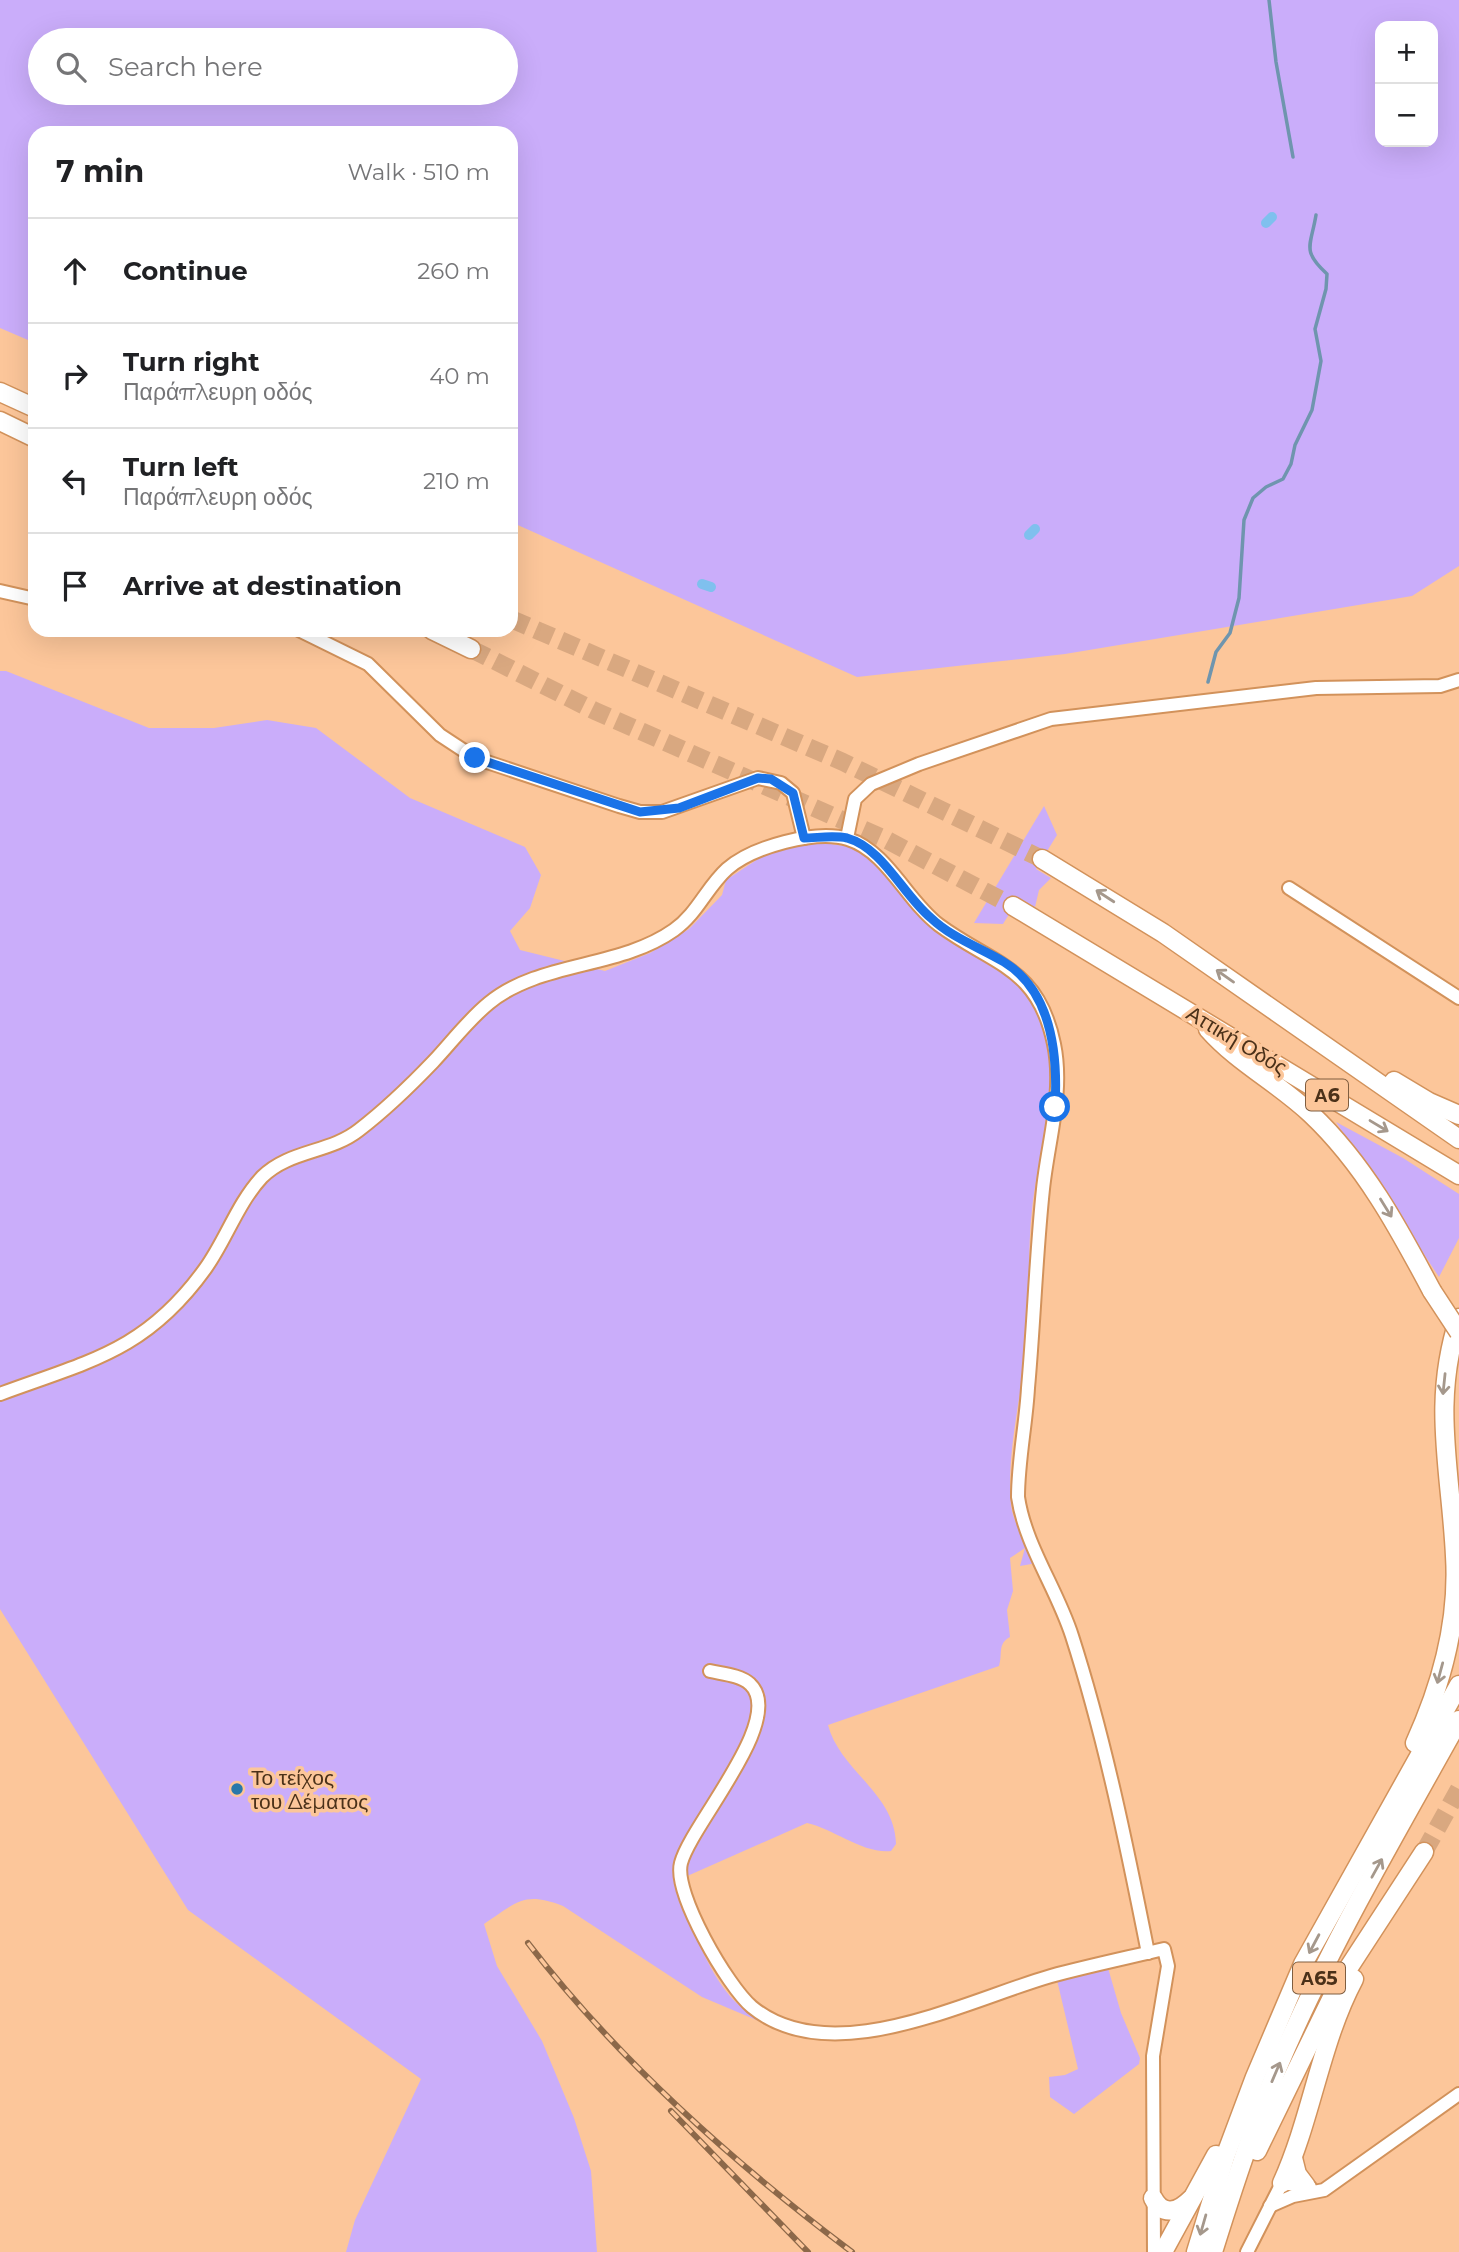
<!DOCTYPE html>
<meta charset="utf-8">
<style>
:root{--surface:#fff;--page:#f6f6f6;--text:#202124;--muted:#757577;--line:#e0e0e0}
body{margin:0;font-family:Montserrat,sans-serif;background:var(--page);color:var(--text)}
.controls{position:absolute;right:21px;top:21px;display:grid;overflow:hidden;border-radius:14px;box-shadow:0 7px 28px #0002}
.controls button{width:63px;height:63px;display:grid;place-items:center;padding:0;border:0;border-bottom:2px solid var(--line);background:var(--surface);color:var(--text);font:35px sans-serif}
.stop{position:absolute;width:21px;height:21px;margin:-16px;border:5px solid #1a73e8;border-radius:50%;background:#fff}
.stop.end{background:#1a73e8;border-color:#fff;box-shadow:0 2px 7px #0008}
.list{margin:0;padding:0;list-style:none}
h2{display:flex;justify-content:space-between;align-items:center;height:91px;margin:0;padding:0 28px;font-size:30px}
h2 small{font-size:23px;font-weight:400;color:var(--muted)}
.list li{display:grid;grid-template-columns:46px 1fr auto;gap:21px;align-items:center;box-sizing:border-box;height:105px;padding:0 28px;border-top:2px solid var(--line)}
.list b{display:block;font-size:26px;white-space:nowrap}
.list p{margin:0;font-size:23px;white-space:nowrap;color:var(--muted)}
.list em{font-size:23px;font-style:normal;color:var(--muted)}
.icon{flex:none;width:38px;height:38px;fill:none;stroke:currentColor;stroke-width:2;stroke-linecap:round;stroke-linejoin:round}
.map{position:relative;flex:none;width:1459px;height:2252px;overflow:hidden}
.search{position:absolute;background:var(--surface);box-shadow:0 7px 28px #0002;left:28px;top:28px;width:490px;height:77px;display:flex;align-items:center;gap:18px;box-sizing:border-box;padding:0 24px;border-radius:38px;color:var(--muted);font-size:26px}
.panel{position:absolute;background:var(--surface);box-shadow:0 7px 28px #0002;left:28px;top:126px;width:490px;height:511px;border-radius:21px}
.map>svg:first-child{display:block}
</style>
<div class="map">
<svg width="1459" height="2252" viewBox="0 0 1459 2252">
<rect width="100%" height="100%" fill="#fcc69a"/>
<g fill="#caadfa" fill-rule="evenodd">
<path d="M0 0H1459V566L1412 596 1065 654 857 677 511 522V133H35V343L0 328ZM1380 26H1433V142H1380ZM40 40H506V93H40Z"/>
<path d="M0 671H6L149 728H214L267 720 316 728 410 798 525 847 541 875 530 908 510 931 520 950 605 971 650 953 689 929 722 895 726 880 767 853 805 840 863 849 862 854C888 867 898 897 921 913 953 936 1002 963 1026 993 1072 1054 1039 1142 1032 1210 1027 1253 1031 1298 1027 1342 1022 1393 1006 1454 1011 1505 1013 1524 1028 1545 1037 1563L1020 1566 1025 1548 1010 1558 1013 1591 1007 1610 1010 1637C997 1644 1003 1654 999 1666L828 1725C840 1771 895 1793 896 1844L891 1851C863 1854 834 1829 807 1823L676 1881C689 1920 709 1980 741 2007 750 2015 763 2021 773 2027L702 1997 563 1906C524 1891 517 1902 484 1924L497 1966 542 2041 574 2118 591 2171 597 2252H346L355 2220 421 2079 188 1910 0 1609Z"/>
<polygon points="1044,806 1057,835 1036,869 1051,878 1039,890 1035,907 1019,898 1003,924 974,923"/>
<polygon points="1336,1122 1403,1158 1459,1194 1459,1238 1439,1277"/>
<polygon points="1108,1968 1121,2013 1140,2058 1139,2064 1074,2114 1050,2097 1049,2077 1065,2075 1078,2069 1057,1980"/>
</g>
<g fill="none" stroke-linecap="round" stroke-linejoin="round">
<g stroke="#6f95ae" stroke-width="3.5">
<polyline points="1269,0 1276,62 1293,157"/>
<path d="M1208 682 1216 652 1230 633 1239 598 1244 520 1253 498 1266 487 1283 479 1291 464 1295 445 1312 410 1321 361 1315 329 1326 289 1327 274C1301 250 1311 246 1316 215"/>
</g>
<g stroke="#7fc0ee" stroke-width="10">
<polyline points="1266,223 1272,217"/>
<polyline points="1029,535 1035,529"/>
<polyline points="702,584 711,587"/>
</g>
<g stroke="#d9a880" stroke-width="18" stroke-dasharray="18 9" stroke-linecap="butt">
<polyline points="511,619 843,762 1042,859"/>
<polyline points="471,649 595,711 885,839 1013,906"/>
<polyline points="1424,1852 1459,1789"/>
</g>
<defs>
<g id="minor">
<polyline points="0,591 35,599"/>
<polyline points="299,630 368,664 440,735 475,758 619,806 640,812 662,812 758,778 781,783 793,793 804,838"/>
<polyline points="847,838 855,799 871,784 919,764 1051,719 1316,688 1440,686 1459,680"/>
<polyline points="1289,888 1459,998"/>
<path d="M0 1394C89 1361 146 1351 205 1269 226 1240 237 1204 262 1177 289 1150 330 1153 359 1130 385 1110 410 1086 433 1062 451 1043 468 1020 489 1003 540 961 619 969 674 930 697 914 707 887 727 869 752 847 816 829 848 839 887 851 907 901 939 925 993 965 1038 966 1054 1044 1064 1092 1048 1141 1043 1189 1036 1255 1034 1322 1028 1388 1026 1424 1018 1461 1018 1497 1025 1545 1057 1589 1072 1636 1105 1739 1127 1847 1148 1953"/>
<path d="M710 1671C723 1674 740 1675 750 1684 787 1719 691 1824 681 1863 673 1893 728 1987 752 2007 831 2072 967 2000 1051 1976 1088 1966 1126 1958 1164 1949L1168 1966 1153 2056 1154 2252"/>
<polyline points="1270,2206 1293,2196 1324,2190 1459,2094"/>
<polyline points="1247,2252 1282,2183 1310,2187"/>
</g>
<g id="highway">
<polyline points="0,392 35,408"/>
<polyline points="0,421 35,438"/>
<polyline points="432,630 471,649"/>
<polyline points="1042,859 1163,933 1459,1139"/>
<polyline points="1013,906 1459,1175"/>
<path d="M1208 1029C1238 1063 1277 1082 1311 1114 1364 1164 1398 1227 1432 1291"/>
<polyline points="1394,1081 1429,1102 1459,1115"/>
<path d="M1415 1743C1441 1686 1459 1620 1455 1556 1451 1471 1431 1403 1459 1318"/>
<polyline points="1257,2151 1340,1981 1424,1852"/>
<polyline points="1293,2158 1297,2174 1306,2186"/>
<path d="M1282 2183C1312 2117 1320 2043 1354 1979"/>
<path d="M1153 2198C1163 2217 1178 2212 1191 2199"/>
<polyline points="1163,2252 1216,2155"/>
<polyline points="1196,2252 1225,2157 1255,2077 1303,1964 1459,1685"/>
<path d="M1213 2252C1237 2175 1262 2099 1296 2026 1344 1921 1403 1821 1459 1720"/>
</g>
</defs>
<use href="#minor" stroke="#d2925b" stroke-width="16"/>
<use href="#highway" stroke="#d2925b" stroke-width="21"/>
<use href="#minor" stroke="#fff" stroke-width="12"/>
<use href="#highway" stroke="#fff" stroke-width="18"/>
<defs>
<g id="rail">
<path d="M528 1943C617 2059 735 2164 852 2252"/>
<polyline points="671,2111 808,2252"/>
</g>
</defs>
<use href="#rail" stroke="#8c6849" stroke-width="6"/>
<use href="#rail" stroke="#fcc69a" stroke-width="3.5" stroke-dasharray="10" stroke-linecap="butt"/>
<defs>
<polyline id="highway-bridge" points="1432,1291 1459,1332"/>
</defs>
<use href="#highway-bridge" stroke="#d2925b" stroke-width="21" stroke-linecap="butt"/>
<use href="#highway-bridge" stroke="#fff" stroke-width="18"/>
</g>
<defs><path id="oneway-shaft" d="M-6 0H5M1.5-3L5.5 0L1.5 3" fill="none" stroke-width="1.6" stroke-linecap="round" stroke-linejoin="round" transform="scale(1.75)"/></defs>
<g stroke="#a5988c">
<use href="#oneway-shaft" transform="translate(1105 896) rotate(-147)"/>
<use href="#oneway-shaft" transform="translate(1225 976) rotate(-145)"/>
<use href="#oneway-shaft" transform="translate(1379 1126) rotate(31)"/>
<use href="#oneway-shaft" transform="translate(1386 1208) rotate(58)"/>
<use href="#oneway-shaft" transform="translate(1444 1384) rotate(96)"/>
<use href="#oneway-shaft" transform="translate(1440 1673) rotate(105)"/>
<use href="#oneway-shaft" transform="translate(1377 1868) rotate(-61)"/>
<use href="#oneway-shaft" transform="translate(1314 1944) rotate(118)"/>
<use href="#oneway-shaft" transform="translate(1276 2072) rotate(-67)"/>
<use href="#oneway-shaft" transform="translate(1203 2225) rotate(106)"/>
</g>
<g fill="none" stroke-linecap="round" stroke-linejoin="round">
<path stroke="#1a73e8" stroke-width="9" d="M475 758 640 812 679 808 758 778 771 779 793 793 804 838C817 838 833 835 847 838 883 848 903 895 931 918 952 938 979 947 1004 962 1053 992 1058 1056 1055 1107"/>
</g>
<circle fill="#2978aa" stroke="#fcc69a" stroke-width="2.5" cx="237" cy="1789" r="7"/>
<g text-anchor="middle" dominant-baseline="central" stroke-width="7" stroke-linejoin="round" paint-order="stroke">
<g fill="#fcc69a" stroke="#805e40" stroke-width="2">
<rect x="1306" y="1079.5" width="42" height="31" rx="5"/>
<rect x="1293" y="1962.5" width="52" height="31" rx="5"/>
</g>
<g font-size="19" font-weight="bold" fill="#4b3119">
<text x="1327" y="1095">Α6</text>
<text x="1319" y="1978">Α65</text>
</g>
<g font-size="21" fill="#4b3119" stroke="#fcc69a">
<text transform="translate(1237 1040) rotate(31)">Αττική Οδός</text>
</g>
<g font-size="21" fill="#4b3119" stroke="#fcc69a" text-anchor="start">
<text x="251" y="1777">Το τείχος<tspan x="251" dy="24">του Δέματος</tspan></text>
</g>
</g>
</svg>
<div class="controls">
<button>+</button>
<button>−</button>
</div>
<div class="stop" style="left:1055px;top:1107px"></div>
<div class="stop end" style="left:475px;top:758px"></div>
<div class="search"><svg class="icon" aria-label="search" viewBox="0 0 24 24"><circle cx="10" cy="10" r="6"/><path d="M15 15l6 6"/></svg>Search here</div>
<section class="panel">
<h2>7 min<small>Walk · 510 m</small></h2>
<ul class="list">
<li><svg class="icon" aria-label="ahead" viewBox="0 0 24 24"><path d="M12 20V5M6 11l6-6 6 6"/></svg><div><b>Continue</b></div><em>260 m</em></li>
<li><svg class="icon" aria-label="right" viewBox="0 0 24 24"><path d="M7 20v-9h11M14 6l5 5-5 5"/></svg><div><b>Turn right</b><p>Παράπλευρη οδός</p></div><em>40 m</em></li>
<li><svg class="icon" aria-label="left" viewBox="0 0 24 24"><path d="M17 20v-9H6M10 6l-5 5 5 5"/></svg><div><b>Turn left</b><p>Παράπλευρη οδός</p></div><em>210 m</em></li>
<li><svg class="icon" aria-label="arrive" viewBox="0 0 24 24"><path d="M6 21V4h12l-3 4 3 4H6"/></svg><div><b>Arrive at destination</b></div></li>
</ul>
</section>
</div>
